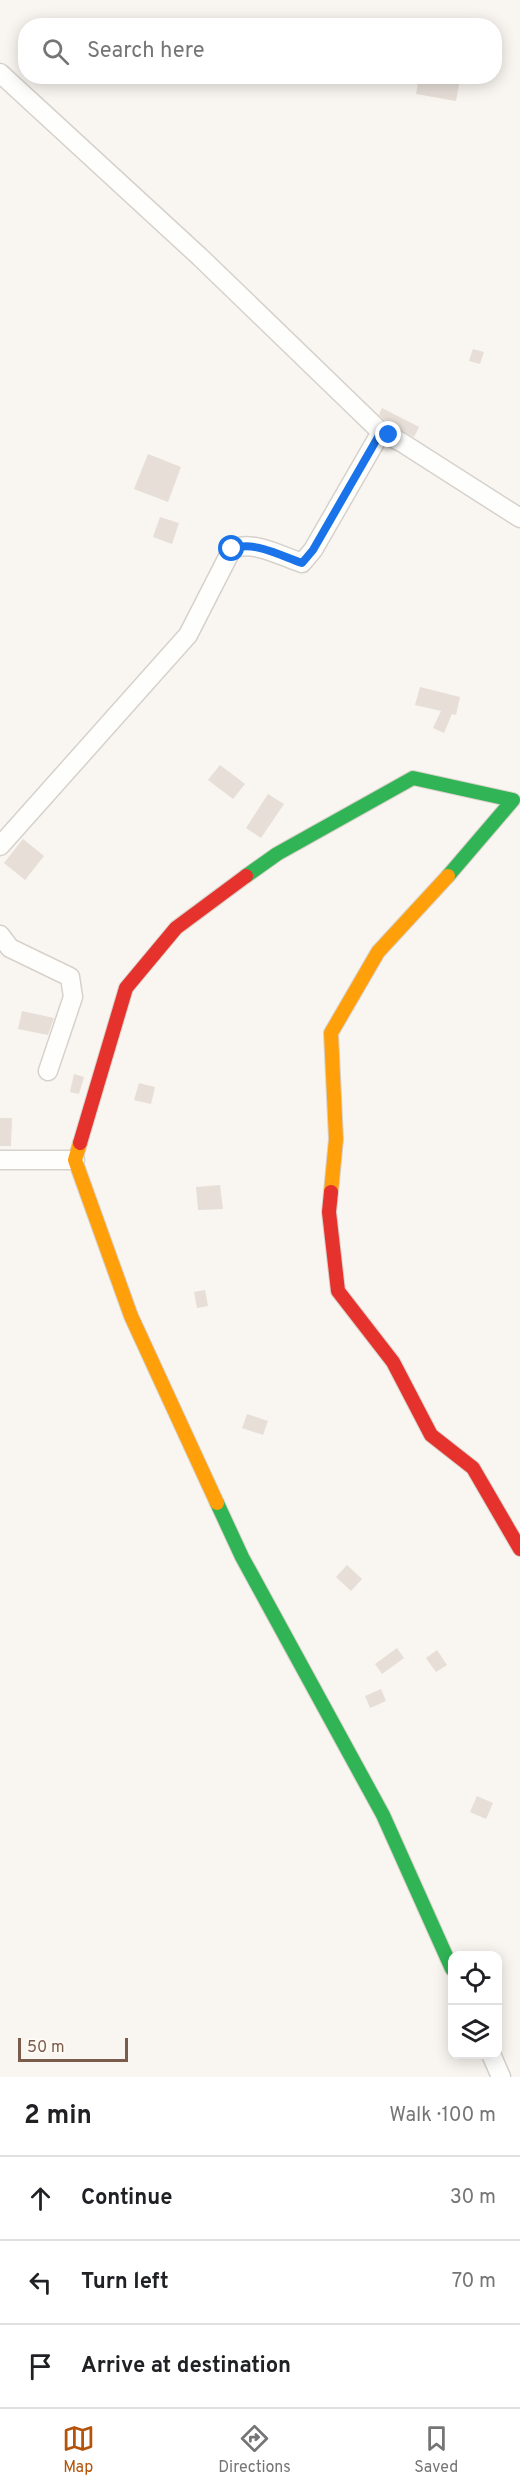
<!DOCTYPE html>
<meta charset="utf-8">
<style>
:root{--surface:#fff;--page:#f2f2f2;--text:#202124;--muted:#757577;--line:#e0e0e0;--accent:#b45309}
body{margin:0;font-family:Overpass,sans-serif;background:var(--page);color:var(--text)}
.controls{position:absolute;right:18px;bottom:18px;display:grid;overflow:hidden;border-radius:12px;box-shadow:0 3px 15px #0003}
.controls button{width:54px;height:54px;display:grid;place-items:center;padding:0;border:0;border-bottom:2px solid var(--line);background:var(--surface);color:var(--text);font:30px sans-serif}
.scale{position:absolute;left:18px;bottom:15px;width:110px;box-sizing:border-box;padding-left:6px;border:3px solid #7a5c4d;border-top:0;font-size:16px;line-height:21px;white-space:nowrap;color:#7a5c4d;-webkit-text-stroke:4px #fffaf3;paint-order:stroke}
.stop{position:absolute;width:18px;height:18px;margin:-14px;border:4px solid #1a73e8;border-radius:50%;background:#fff}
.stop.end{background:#1a73e8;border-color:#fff;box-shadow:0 2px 6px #0008}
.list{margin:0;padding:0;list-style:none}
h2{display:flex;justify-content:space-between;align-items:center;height:78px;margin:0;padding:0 24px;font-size:26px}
h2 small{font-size:20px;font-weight:400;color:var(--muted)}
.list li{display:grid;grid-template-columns:39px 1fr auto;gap:18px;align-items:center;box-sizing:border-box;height:84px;padding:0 24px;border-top:2px solid var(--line)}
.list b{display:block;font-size:22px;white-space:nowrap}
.list em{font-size:20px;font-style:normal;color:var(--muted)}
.icon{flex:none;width:33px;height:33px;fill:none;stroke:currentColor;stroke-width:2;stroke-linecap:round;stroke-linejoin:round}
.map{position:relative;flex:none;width:520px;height:2077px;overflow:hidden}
.search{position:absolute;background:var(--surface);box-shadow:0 3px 15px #0003;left:18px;right:18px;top:18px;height:66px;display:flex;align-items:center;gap:15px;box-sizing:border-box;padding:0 21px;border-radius:24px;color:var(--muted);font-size:22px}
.sheet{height:330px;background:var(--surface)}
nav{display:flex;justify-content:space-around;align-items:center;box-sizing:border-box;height:84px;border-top:2px solid var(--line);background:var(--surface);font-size:16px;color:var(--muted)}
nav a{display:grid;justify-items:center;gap:3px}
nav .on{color:var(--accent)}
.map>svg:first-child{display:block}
</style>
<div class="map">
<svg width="520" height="2077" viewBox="0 0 520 2077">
<rect width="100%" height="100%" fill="#f9f5f0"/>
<g fill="#e6ded7">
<polygon points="419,76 447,76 460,79 456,101 416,94"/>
<polygon points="473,349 484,352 480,364 469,361"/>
<polygon points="382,408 419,427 414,437 388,423 379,415"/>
<polygon points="148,454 181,467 168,502 134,489"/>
<polygon points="160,517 179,523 172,544 153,537"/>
<polygon points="420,687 460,697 456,715 452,714 444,733 433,728 441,711 415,705"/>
<polygon points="220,765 245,784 233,799 208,780"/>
<polygon points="268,794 284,804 261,838 246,828"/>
<polygon points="23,839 44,856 25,880 4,863"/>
<polygon points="22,1011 54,1018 48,1035 18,1029"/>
<polygon points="74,1074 84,1077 79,1094 70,1092"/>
<polygon points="139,1083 155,1087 151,1104 134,1100"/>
<polygon points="0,1118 12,1118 11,1146 0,1146"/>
<polygon points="220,1185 223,1209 198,1210 196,1187"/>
<polygon points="205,1290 208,1306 197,1308 194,1292"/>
<polygon points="247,1414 268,1421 263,1435 242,1428"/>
<polygon points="347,1565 362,1579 351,1591 336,1577"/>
<polygon points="397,1648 404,1658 382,1674 375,1664"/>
<polygon points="437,1650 447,1665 436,1672 426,1658"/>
<polygon points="381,1689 386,1701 370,1708 365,1696"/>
<polygon points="477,1796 493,1803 486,1819 470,1812"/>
</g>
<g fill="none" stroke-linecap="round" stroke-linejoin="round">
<defs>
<g id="street">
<polyline points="0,73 200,257 381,432"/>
<path d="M0 846 188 635 232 549C253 540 281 556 302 563L313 550 381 432 401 442 520 518"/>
<polyline points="0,935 10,948 70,977 73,997 48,1071"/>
<polyline points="0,1160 75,1160"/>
<polyline points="491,2054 501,2077"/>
</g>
<g id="fast">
<polyline points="246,876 277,854 413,778 513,800 448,876"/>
<polyline points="217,1503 242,1557 383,1815 452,1969"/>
</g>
<g id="slow">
<polyline points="80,1143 75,1160 131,1316 217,1503"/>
<polyline points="331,1192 336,1139 331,1033 378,952 448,876"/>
</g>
<g id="jam">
<polyline points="80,1143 126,988 176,928 246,876"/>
<polyline points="331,1192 329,1212 338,1291 393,1362 431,1435 473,1468 520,1549"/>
</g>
</defs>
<use href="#street" stroke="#d7d1cb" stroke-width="21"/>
<use href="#fast" stroke="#d9d2cb" stroke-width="16"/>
<use href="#slow" stroke="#d9d2cb" stroke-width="16"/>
<use href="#jam" stroke="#d9d2cb" stroke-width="16"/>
<use href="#street" stroke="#fefefd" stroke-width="18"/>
<use href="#fast" stroke="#30b455" stroke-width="14"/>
<use href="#slow" stroke="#ff9f0a" stroke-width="14"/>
<use href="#jam" stroke="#e5322d" stroke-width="14"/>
</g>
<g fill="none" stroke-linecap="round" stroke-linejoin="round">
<path stroke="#1a73e8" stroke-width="8" d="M232 549C253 540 281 556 302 563L313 550 381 432 389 435"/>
</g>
</svg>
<div class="controls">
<button><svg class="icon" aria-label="locate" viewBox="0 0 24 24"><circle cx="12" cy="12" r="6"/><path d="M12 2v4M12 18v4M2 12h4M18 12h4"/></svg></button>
<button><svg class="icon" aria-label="layers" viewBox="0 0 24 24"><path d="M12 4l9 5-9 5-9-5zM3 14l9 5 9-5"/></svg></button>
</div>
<div class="scale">50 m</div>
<div class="stop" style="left:232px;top:549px"></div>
<div class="stop end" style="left:389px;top:435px"></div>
<div class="search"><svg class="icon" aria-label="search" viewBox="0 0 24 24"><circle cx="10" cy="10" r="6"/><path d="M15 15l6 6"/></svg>Search here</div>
</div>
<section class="sheet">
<h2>2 min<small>Walk · 100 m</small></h2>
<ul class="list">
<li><svg class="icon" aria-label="ahead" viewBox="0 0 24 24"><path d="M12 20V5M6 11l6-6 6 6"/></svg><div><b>Continue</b></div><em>30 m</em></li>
<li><svg class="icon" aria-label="left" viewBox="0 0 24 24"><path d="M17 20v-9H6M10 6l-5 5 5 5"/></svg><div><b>Turn left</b></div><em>70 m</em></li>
<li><svg class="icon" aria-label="arrive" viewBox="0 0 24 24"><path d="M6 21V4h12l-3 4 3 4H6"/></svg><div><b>Arrive at destination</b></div></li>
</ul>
</section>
<nav>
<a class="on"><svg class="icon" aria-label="map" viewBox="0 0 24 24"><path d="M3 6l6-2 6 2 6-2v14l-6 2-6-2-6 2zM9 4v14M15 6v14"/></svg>Map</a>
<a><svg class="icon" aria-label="directions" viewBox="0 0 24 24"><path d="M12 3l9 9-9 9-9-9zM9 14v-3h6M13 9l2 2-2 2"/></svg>Directions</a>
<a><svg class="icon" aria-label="saved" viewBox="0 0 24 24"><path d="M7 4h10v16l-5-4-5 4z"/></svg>Saved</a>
</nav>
